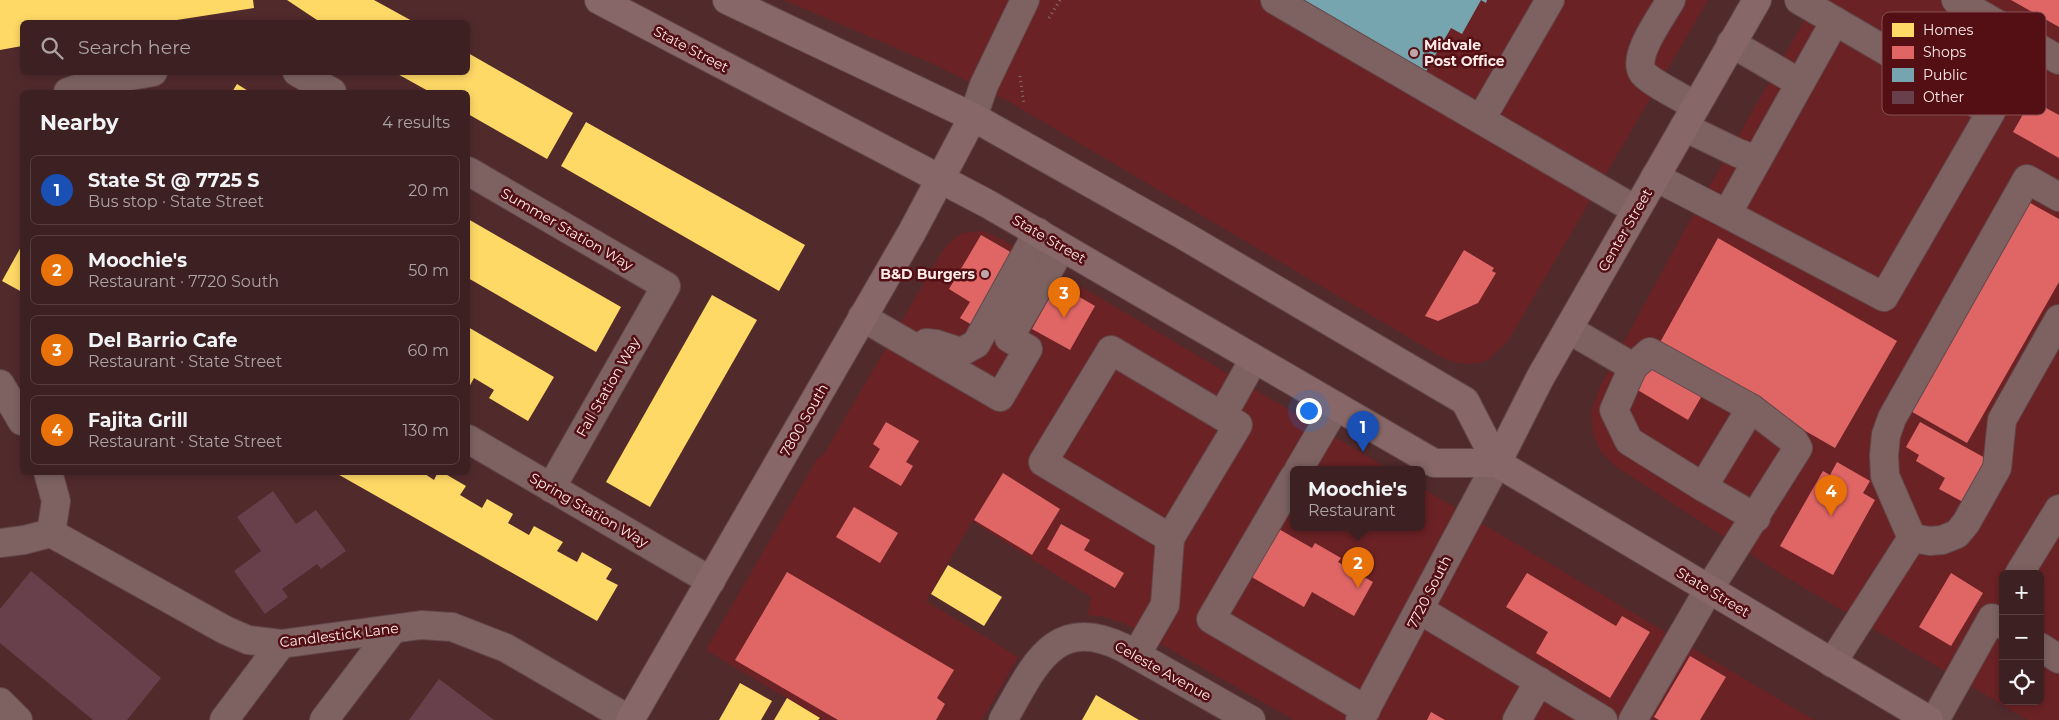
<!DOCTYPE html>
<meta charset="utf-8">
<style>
:root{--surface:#3d2021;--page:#44282a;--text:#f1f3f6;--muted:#ada3a5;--line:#563e3f;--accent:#8bbbb9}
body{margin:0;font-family:Montserrat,sans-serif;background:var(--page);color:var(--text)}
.controls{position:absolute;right:15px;bottom:15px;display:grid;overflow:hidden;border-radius:8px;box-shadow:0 2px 8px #0003}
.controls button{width:45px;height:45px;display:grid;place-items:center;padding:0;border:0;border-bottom:1px solid var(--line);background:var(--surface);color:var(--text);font:25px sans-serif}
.you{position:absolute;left:1308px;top:410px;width:18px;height:18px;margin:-12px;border:4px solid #fff;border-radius:50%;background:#1a73e8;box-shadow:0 0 0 8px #1a73e833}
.badge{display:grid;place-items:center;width:32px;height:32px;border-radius:50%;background:var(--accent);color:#fff;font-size:16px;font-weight:700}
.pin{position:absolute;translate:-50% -41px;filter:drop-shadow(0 1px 2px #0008)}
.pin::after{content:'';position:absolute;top:26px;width:18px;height:15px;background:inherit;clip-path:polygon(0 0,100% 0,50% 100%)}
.popup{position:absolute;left:1290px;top:466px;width:135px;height:65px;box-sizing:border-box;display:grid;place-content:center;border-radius:8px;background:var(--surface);filter:drop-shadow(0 1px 4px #0005);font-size:16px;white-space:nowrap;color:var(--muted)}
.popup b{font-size:19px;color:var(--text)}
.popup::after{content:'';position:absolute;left:50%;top:100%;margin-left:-10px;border:10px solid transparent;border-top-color:var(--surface)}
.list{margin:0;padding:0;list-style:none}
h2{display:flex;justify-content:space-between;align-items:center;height:65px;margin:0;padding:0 20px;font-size:21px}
h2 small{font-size:16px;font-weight:400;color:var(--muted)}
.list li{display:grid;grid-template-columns:32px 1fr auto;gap:15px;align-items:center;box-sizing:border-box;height:70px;margin:0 10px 10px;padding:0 10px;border:1px solid var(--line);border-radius:8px}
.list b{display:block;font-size:19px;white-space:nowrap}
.list p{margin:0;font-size:16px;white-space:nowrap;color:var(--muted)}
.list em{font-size:16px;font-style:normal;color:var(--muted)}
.icon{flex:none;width:28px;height:28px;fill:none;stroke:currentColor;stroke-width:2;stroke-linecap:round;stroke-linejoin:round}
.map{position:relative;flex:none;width:2059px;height:720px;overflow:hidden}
.search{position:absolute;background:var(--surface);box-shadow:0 2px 8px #0003;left:20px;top:20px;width:450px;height:55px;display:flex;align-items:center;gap:12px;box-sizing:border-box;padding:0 18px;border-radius:8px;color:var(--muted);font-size:19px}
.panel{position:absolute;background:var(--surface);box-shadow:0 2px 8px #0003;left:20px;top:90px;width:450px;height:385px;border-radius:8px}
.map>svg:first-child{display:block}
</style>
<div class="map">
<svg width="2059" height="720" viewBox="0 0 2059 720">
<rect width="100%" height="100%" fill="#512a2c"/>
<g fill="#6b2225" fill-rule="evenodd">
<polygon points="784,0 1708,0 1508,341 1489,359 1479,363 1468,364 1450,361 1440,356 1008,101 931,63"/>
<path d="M1816 0H2059V720H2028L1789 579 1615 466 1601 452 1593 434 1591 412 1600 386 1683 233ZM2003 574H2040V701H2003Z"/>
<polygon points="984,231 999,238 1389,469 1294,469 1294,527 1422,527 1422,488 1814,720 1294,720 1124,623 1105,617 1088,615 1091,597 972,521 926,601 1018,657 982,720 824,720 706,650 817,459 824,454 942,252 949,243 962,233"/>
</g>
<g fill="#ffd966">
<polygon points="0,0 253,0 254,8 164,22 22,22 22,46 0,50"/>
<polygon points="287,0 374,0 414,22 320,22"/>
<polygon points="468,53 573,113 547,159 468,114 468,92 430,92 394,72 468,72"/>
<polygon points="237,84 250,92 232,92"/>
<polygon points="586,122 805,245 779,291 561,166"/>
<polygon points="468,219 621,307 596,352 468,278"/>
<polygon points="22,245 22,292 2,281"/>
<polygon points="712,295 757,320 650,507 606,482"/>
<polygon points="468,327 554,377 528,421 489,398 494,390 474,378 468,389"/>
<polygon points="334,472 422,472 434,480 438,472 442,472 466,486 460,495 482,508 487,499 513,514 508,523 529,535 534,526 563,542 557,551 577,562 582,552 612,569 606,579 618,585 597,621"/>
<polygon points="948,565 1002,597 984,626 931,594"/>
<polygon points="740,683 772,701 761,720 719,720"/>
<polygon points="1096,695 1139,720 1082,720"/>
<polygon points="787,698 820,718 818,720 774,720"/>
</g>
<g fill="#e06666">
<polygon points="2011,0 2059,0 2059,27"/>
<polygon points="2031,100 2059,115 2059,158 2013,132"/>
<polygon points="2025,200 2059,219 2059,282 1967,443 1907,409"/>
<polygon points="981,235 1021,258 979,329 960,318 970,302 949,289"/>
<polygon points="1718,238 1897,341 1835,448 1658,346"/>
<polygon points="1464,250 1494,268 1492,271 1496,273 1478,303 1438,321 1425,316"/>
<polygon points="1057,284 1095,306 1070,350 1032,329"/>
<polygon points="1653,361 1704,392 1688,420 1636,389"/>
<polygon points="886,422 919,441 906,462 913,466 901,486 869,467 880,449 873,444"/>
<polygon points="1920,422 1987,459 1963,502 1939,489 1945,478 1916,461 1919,455 1906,447"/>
<polygon points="1837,462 1870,481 1863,493 1875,500 1833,575 1780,546 1823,471 1830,475"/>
<polygon points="1003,473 1060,509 1032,555 974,520"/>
<polygon points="854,507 898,533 880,563 836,537"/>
<polygon points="1061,524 1090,540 1084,550 1124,573 1115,588 1047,549"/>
<polygon points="1277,528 1312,548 1315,543 1341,558 1338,562 1373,582 1354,616 1312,592 1304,607 1250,576"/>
<polygon points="787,572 954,670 937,698 945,704 936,720 838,720 735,660"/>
<polygon points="1527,573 1616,626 1622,616 1650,632 1610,698 1536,653 1548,632 1506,607"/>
<polygon points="1951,573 1983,593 1951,646 1919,627"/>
<polygon points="1690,656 1726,677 1700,720 1659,720 1654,717"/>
<polygon points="1431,712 1445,720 1427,720"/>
</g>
<polygon fill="#76a5af" points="1299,0 1487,0 1486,3 1481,0 1462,34 1451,28 1425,73"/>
<g fill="#68404c">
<polygon points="273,491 296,524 316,510 346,551 321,569 317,564 282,589 288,597 265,614 234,571 261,551 237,517"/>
<polygon points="31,571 161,678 127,720 93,720 0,643 0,609"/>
<polygon points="439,679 494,720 409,720"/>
</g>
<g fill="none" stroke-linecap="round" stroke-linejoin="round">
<defs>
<g id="minor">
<polyline points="1275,0 1636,210"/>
<path d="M1671 0C1662 16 1631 57 1643 73 1650 82 1684 99 1696 106"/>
<polyline points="1956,0 2059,60"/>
<polyline points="1731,43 1800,83"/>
<polyline points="297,72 332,92"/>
<polyline points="68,92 97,82 153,72"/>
<polyline points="973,117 984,85 1025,0"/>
<polyline points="1481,119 1550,0"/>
<polyline points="1684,127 1738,153 1757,160"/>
<polyline points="468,171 666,286 551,488"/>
<polyline points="1655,177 1727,214 1835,21 1799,0"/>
<polyline points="1727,214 1884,297 1991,112 1835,21"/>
<polyline points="862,317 1000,397 1028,349 1009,338 1062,247"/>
<polyline points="1568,329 1633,367"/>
<polyline points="926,343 936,344 961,352 976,344 1038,232"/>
<polyline points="0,384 22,421"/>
<polyline points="1222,416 1238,425 1170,538 1043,462 1111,350 1222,416 1254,359"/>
<polyline points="468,439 711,581"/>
<polyline points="1299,469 1336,406"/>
<polyline points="48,472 56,501 51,533"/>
<polyline points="1294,477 1211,619 1366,710"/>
<polyline points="1703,487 1629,441 1614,410 1633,367 1650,352 1751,408"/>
<polyline points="51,533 225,630 248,640 281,644 421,625 452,627 506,648 630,720"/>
<polyline points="1912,538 1885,476 1884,455 1886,435 1892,418 2027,179 2059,197"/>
<polyline points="1912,538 1930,541 1942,540 1957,534 1966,523 1997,468 2002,420 2059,319"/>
<polyline points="0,543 24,540 51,533"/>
<polyline points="2019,574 2059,509"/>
<polyline points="1420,610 1603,720"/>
<polyline points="2040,647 2059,659"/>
<polyline points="1136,655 1165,605 1170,538"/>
<polyline points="1832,663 1912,538"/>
<polyline points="0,702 18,720"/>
<polyline points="224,720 281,644"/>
<polyline points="324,720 393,629"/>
<path d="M1003 720C1034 667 1053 613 1124 648L1251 720"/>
<polyline points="1360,720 1497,463"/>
<polyline points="1517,720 1539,681"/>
<polyline points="1633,720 1709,589 1798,448 1794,441 1751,408 1703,487 1756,518"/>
<polyline points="1935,720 1992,618 2003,625"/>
</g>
<g id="major">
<polyline points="599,0 988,204 1434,463 1497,463 1929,720"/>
<polyline points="727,0 973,117 1181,234 1465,401 1497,463"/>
<polyline points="1497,463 1540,378 1757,0"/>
<polyline points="630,720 912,232 973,117"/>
</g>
</defs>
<use href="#minor" stroke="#634749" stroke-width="30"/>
<use href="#major" stroke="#634749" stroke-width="30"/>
<g stroke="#866d6d" stroke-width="3" stroke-dasharray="1 4" stroke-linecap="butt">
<polyline points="1049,18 1060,0"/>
<polyline points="1020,76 1024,105"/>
</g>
<use href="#minor" stroke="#7e6262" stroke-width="28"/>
<use href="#major" stroke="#876768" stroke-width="28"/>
</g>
<g fill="#c0a7a7" stroke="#540f14" stroke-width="2">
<circle cx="1414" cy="53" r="5"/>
<circle cx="985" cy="274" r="5"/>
</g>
<g text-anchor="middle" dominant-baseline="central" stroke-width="5" stroke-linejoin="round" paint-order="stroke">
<g font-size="14" font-weight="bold" fill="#fceae9" stroke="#540f14" text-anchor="start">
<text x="1424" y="45">Midvale<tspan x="1424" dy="16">Post Office</tspan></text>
<text x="975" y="274" text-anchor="end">B&amp;D Burgers</text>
</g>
<g font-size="14" fill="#fceae9" stroke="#540f14">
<text transform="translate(691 49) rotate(28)">State Street</text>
<text transform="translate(567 229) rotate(30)">Summer Station Way</text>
<text transform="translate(1625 230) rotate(-60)">Center Street</text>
<text transform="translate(1049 239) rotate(30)">State Street</text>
<text transform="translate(608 387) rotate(-60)">Fall Station Way</text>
<text transform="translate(804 420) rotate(-60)">7800 South</text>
<text transform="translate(589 510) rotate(30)">Spring Station Way</text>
<text transform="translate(1429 592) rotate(-63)">7720 South</text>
<text transform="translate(1713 592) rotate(31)">State Street</text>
<text transform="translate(339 635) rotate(-7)">Candlestick Lane</text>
<text transform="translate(1163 671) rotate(29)">Celeste Avenue</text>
</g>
</g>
<rect x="1882" y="12" width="164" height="103" rx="8" fill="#540f14" stroke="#865154" stroke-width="1"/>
<rect x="1892" y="23" width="22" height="14" fill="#ffd966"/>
<rect x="1892" y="46" width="22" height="13" fill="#e06666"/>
<rect x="1892" y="68" width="22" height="14" fill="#76a5af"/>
<rect x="1892" y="91" width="22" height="13" fill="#68404c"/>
<g font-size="14" fill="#fceae9">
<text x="1923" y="35">Homes</text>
<text x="1923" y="57">Shops</text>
<text x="1923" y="80">Public</text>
<text x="1923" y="102">Other</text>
</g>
</svg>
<div class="controls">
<button>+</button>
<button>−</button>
<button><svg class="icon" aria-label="locate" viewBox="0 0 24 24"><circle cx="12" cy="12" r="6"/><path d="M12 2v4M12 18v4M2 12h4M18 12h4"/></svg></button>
</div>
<div class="you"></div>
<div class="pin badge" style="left:1363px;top:452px;background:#1a4fb4">1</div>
<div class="pin badge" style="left:1358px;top:588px;background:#e8710a">2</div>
<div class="popup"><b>Moochie's</b>Restaurant</div>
<div class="pin badge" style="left:1064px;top:318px;background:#e8710a">3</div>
<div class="pin badge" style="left:1831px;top:516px;background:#e8710a">4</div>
<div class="search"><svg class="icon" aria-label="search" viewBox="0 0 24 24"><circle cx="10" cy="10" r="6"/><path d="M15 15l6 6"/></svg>Search here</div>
<section class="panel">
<h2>Nearby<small>4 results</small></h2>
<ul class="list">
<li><span class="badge" style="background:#1a4fb4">1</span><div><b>State St @ 7725 S</b><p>Bus stop · State Street</p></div><em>20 m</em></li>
<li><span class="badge" style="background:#e8710a">2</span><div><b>Moochie's</b><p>Restaurant · 7720 South</p></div><em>50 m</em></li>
<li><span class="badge" style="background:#e8710a">3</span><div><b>Del Barrio Cafe</b><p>Restaurant · State Street</p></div><em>60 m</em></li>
<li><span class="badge" style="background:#e8710a">4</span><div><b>Fajita Grill</b><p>Restaurant · State Street</p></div><em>130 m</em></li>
</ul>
</section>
</div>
